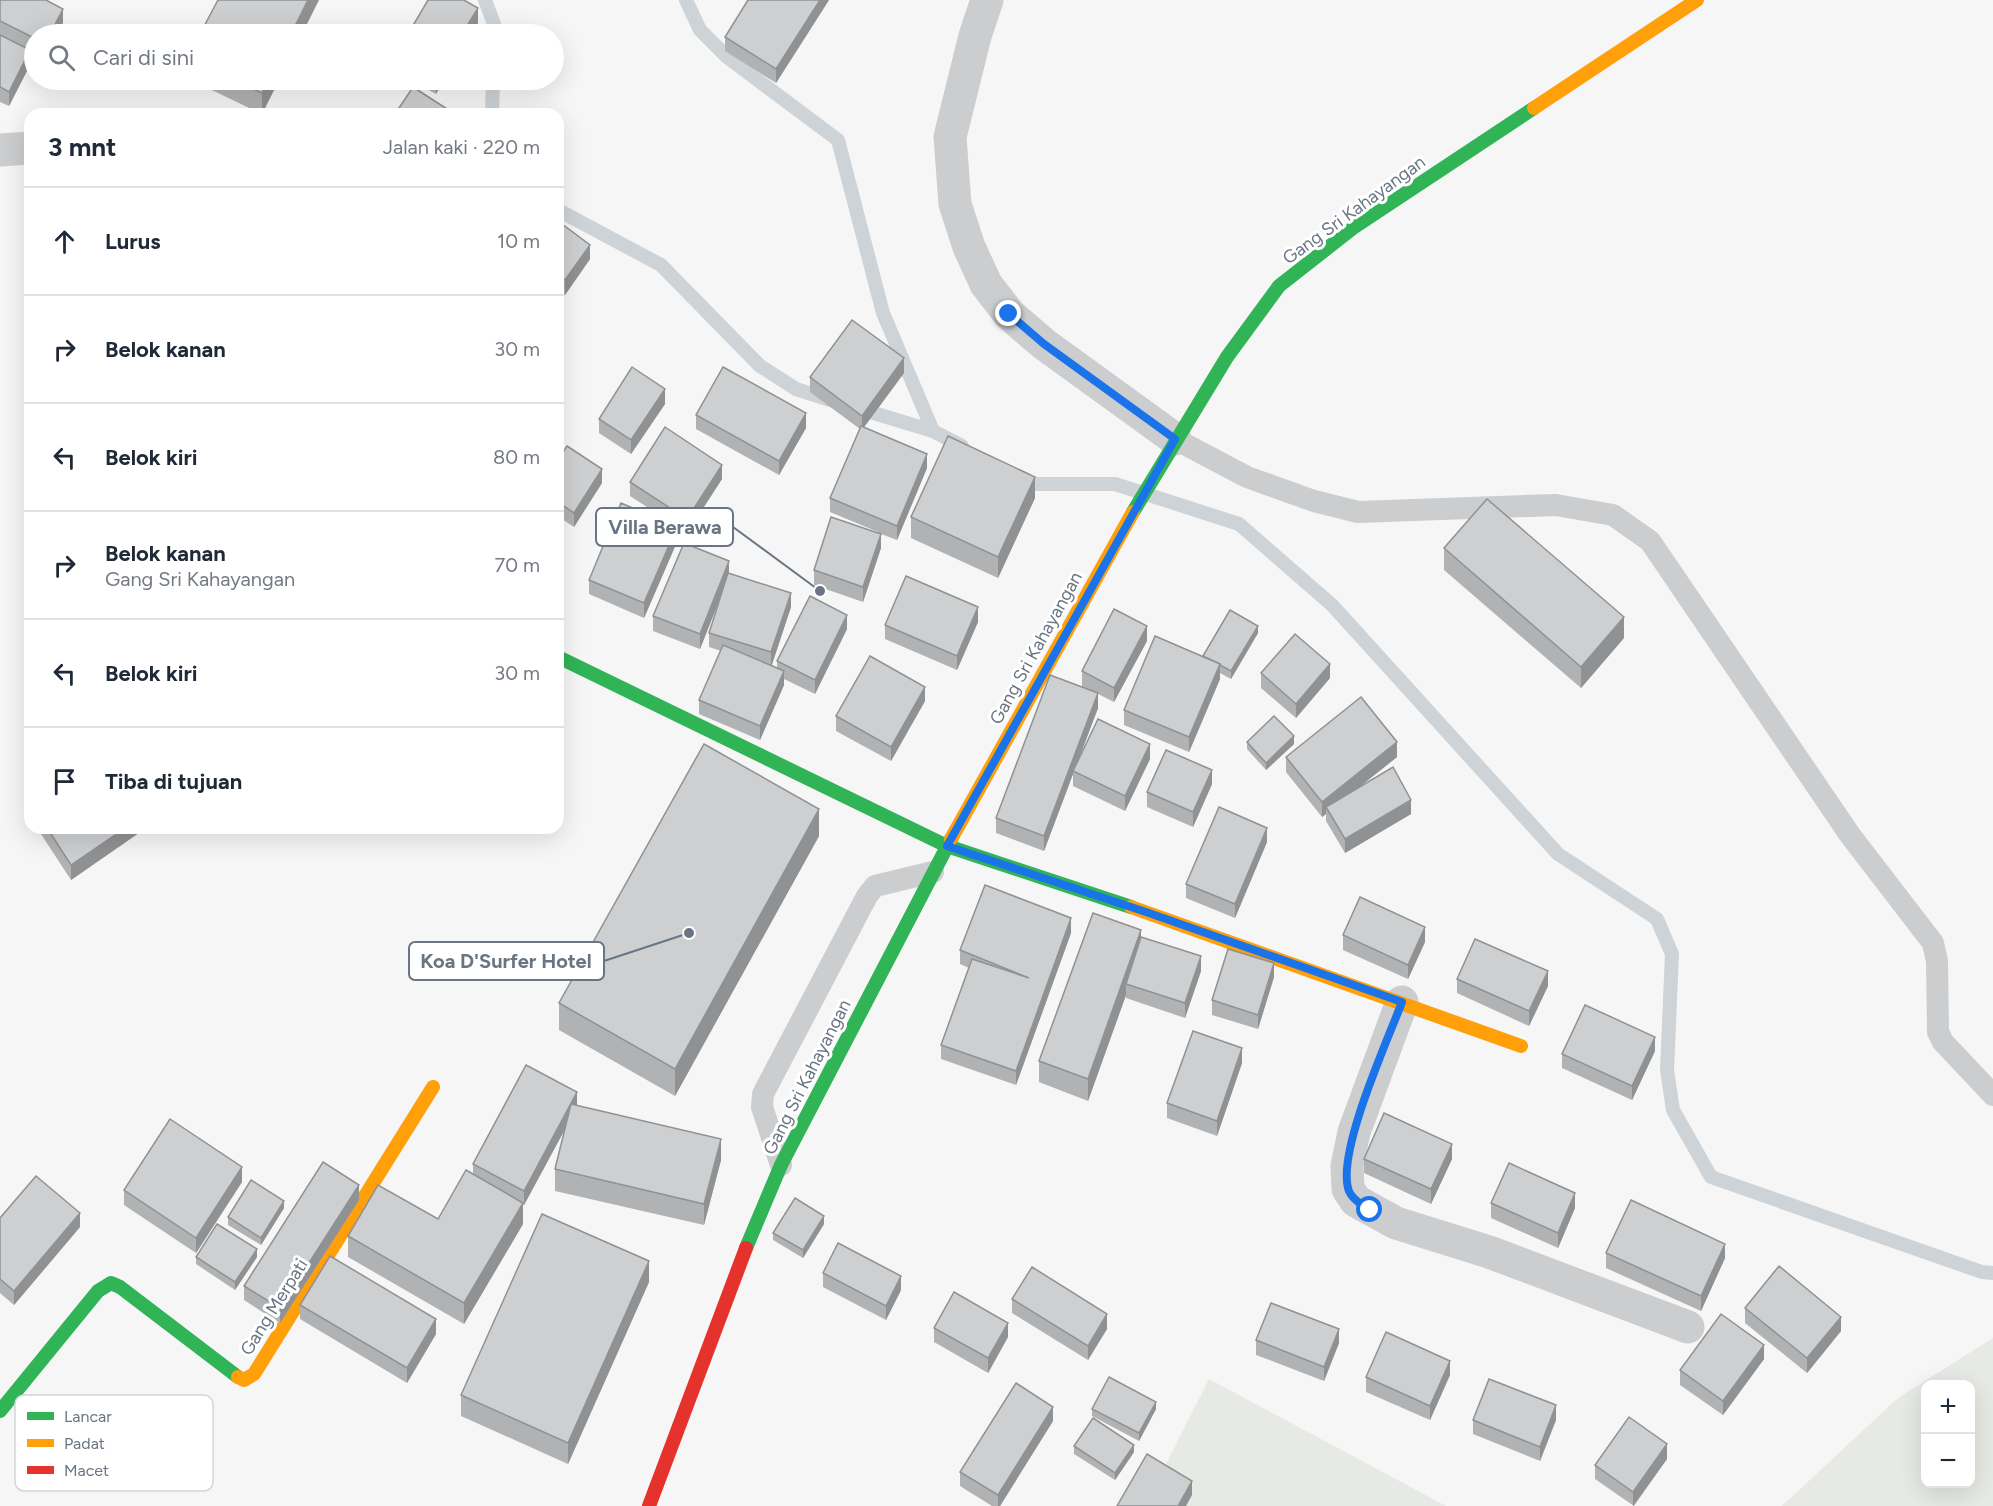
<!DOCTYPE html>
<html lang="id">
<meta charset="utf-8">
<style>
:root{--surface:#fff;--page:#f6f6f7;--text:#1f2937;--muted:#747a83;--line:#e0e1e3}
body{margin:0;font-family:Figtree,sans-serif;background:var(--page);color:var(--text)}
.controls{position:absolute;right:18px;bottom:18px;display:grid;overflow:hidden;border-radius:12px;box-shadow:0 6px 24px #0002}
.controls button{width:54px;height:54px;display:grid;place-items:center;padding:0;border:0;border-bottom:2px solid var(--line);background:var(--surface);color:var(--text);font:30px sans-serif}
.stop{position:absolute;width:18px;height:18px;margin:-14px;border:4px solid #1a73e8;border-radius:50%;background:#fff}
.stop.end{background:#1a73e8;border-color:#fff;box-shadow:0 2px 6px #0008}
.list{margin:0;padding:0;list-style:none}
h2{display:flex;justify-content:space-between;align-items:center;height:78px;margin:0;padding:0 24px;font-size:26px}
h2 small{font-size:20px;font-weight:400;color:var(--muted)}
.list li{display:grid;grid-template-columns:39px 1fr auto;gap:18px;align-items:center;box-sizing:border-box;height:108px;padding:0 24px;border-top:2px solid var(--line)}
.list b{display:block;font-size:22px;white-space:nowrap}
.list p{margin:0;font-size:20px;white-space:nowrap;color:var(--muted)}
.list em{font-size:20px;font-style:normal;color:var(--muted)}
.icon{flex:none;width:33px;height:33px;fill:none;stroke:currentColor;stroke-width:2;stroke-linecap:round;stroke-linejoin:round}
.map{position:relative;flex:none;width:1993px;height:1506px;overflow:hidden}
.search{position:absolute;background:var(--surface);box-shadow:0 6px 24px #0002;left:24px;top:24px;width:540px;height:66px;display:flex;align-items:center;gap:15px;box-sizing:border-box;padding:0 21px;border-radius:33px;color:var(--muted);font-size:22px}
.panel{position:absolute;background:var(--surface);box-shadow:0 6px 24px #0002;left:24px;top:108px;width:540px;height:726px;border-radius:18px}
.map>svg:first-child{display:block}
</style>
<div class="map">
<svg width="1993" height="1506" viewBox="0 0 1993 1506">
<rect width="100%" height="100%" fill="#f6f6f6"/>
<g fill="#e6e9e4" fill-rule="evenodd">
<path d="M1993 1338V1506H1782L1898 1398ZM1926 1384H1970V1484H1926Z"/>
<polygon points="1209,1379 1446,1506 1145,1506"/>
</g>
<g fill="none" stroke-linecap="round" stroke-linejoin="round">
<g stroke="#cdd3d7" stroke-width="14">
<polyline points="485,0 494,24 494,34"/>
<polyline points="686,0 700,30 727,57 838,140 883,313 933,431 962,446"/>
<polyline points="492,114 493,80"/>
<polyline points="558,210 661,265 760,366 796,389 830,400"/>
<polyline points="857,408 933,431"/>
<polyline points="1019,476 1035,484 1115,484 1239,524 1332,605 1558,854 1657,919 1672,954 1667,1070 1673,1110 1711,1177 1982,1272 1993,1273"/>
</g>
<g stroke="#cccdcf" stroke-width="22">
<polyline points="1175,439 1247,477 1314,501 1358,512 1556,505 1613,515 1650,541 1850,835 1933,943 1937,961 1938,1032 1943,1042 1993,1095"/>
<polyline points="781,1165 762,1107 763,1094 867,896 875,886 933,872"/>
</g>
<g stroke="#cccdcf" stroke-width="33">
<polyline points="987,0 975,36 950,137 955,204 969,247 986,284 1009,314 1044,344 1175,439"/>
<polyline points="0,150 30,148"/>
<polyline points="1402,1002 1354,1132 1347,1166 1348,1189 1356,1201 1396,1223 1489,1252 1688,1327"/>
</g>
<g stroke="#30b455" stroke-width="14">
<polyline points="1133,512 1227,357 1279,286 1353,228 1534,108"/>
<polyline points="558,657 947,846 1131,907"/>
<polyline points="746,1248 781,1165 951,839"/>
<polyline points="0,1411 98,1291 111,1283 120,1287 238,1377"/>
</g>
<g stroke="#ff9f0a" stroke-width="14">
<polyline points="1534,108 1697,0"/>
<polyline points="951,839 1133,512"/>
<polyline points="1131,907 1521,1046"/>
<polyline points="238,1377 244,1380 254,1374 433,1087"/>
</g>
<polyline stroke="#e5322d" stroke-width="14" points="649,1506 746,1248"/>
</g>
<g fill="#b1b2b3">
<polygon points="0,0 63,23 34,34 34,53 30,50 30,65 9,106 0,102"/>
<polygon points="829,0 776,83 725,51 725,37"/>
<polygon points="191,80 279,80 262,114"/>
<polygon points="410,80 444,80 436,94"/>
<polygon points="558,221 590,259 565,295 558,290"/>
<polygon points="904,373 864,427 927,468 897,540 881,534 881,548 863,602 814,585 814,570 878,532 830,512 830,498 860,429 810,392 810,377"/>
<polygon points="665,404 631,454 599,433 599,419"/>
<polygon points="696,415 806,428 779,475 696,429"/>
<polygon points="558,460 602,483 574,527 562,519 562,533 558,538"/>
<polygon points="722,479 687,533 630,496 630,482"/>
<polygon points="1035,498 998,578 911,538 911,517"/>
<polygon points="677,542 644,618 589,594 589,580"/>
<polygon points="1444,548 1624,638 1581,688 1444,570"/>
<polygon points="729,574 791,607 772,665 777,668 777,661 847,629 815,694 784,679 784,685 760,740 699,714 699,700 721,651 709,647 709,633 720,598 700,649 653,631 653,616"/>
<polygon points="978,622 957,670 885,639 885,625"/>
<polygon points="1258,633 1231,679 1220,673 1220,679 1189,752 1124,725 1124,710 1203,657"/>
<polygon points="1147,641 1114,702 1098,694 1098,708 1077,762 1150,759 1125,811 1073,786 1073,774 1044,851 996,833 996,818 1093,692 1082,686 1082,671"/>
<polygon points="1261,673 1330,678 1296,718 1261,688"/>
<polygon points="925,701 891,761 836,731 836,716"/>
<polygon points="1247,742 1294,744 1266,770 1247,749"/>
<polygon points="1286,757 1397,757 1358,788 1411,814 1345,853 1326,821 1326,814 1322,817 1286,772"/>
<polygon points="1212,784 1193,827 1147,807 1147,792"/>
<polygon points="39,828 146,828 71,880 39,831"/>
<polygon points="819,836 675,1096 559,1030 559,1003"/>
<polygon points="1267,842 1235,918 1186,898 1186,884"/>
<polygon points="1071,933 1016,1085 941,1059 941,1045 969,968 960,964 960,950"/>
<polygon points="1343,935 1425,942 1408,979 1343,950"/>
<polygon points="1141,937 1201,971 1185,1018 1126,998 1126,995 1088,1101 1039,1082 1039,1061"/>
<polygon points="1274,977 1258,1029 1212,1015 1212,1000"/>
<polygon points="1457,979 1548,986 1529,1026 1457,993"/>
<polygon points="1655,1051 1632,1100 1562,1068 1562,1054"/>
<polygon points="1242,1063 1217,1136 1167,1118 1167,1103"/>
<polygon points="577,1106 721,1160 704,1225 555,1191 555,1169 565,1129 524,1205 523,1205 523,1224 464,1324 348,1257 348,1236 438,1219 473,1174 473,1164"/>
<polygon points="1364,1159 1452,1159 1431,1204 1364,1173"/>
<polygon points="242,1182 196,1253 124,1205 124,1190"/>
<polygon points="359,1200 280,1323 244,1300 244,1286"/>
<polygon points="1491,1203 1575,1208 1558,1248 1491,1218"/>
<polygon points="284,1208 261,1245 228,1225 228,1217"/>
<polygon points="0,1218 80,1227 14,1305 0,1293"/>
<polygon points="824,1224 803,1258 773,1240 773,1233"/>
<polygon points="1606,1253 1725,1258 1701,1311 1606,1268"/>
<polygon points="196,1257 257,1257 235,1290 196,1264"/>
<polygon points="823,1273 901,1290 886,1320 823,1287"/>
<polygon points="649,1282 568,1464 461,1416 461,1395"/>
<polygon points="1012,1299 1107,1329 1088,1360 1012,1313"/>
<polygon points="300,1305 436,1334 407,1383 300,1319"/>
<polygon points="1745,1308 1841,1331 1807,1373 1745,1323"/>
<polygon points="934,1328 1008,1337 988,1373 934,1342"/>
<polygon points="1256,1340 1339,1343 1324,1381 1256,1355"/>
<polygon points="1764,1359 1723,1415 1680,1385 1680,1370"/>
<polygon points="1450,1375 1430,1420 1366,1392 1366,1377"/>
<polygon points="1092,1409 1156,1409 1139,1441 1092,1416"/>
<polygon points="1473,1420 1556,1420 1540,1461 1473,1434"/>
<polygon points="1053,1421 1000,1506 992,1506 960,1486 960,1472"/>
<polygon points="1074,1446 1134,1452 1115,1480 1074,1454"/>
<polygon points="1667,1459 1634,1506 1595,1479 1595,1465"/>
</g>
<g fill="#909192">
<polygon points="308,0 319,0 302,34 291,34"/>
<polygon points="820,0 829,0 776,83 776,69"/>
<polygon points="478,8 478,23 471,34 462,34"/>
<polygon points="63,9 63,23 57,34 50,34"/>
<polygon points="30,50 30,65 9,106 9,92"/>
<polygon points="268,80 279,80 262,114 262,93"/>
<polygon points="436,80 444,80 436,94"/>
<polygon points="590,245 590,259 565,295 565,280"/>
<polygon points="904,358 904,373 862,430 862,416"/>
<polygon points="665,389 665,404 631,454 631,440"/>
<polygon points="806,413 806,428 779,475 779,461"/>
<polygon points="927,454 927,468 897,540 897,526"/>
<polygon points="722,465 722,479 687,533 687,519"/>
<polygon points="602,469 602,483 574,527 574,513"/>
<polygon points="1035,477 1035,498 998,578 998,557"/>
<polygon points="562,512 562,533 558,538 558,516"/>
<polygon points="677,527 677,542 644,618 644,603"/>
<polygon points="881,534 881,548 863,602 863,587"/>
<polygon points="729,561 729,576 700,649 700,634"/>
<polygon points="791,593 791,607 771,667 771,652"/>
<polygon points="978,607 978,622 957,670 957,656"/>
<polygon points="847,615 847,629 815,694 815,680"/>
<polygon points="1624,617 1624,638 1581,688 1581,667"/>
<polygon points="1147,626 1147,641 1114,702 1114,688"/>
<polygon points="1258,626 1258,633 1231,679 1231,671"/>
<polygon points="1220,664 1220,679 1189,752 1189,737"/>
<polygon points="1330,664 1330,678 1296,718 1296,704"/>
<polygon points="784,671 784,685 760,740 760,726"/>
<polygon points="925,687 925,701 891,761 891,747"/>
<polygon points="1098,693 1098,708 1074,772 1073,771 1073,774 1044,851 1044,836"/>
<polygon points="1294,736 1294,744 1266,770 1266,763"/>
<polygon points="1397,742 1397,757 1328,812 1326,807 1326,814 1322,817 1322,802"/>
<polygon points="1150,744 1150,759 1125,811 1125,796"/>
<polygon points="1212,770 1212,784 1193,827 1193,812"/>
<polygon points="1411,800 1411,814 1345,853 1345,839"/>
<polygon points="819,809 819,836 675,1096 675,1069"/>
<polygon points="125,828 146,828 71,880 71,865"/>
<polygon points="1267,828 1267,842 1235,918 1235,904"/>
<polygon points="1071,918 1071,933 1016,1085 1016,1071"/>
<polygon points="1425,927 1425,942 1408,979 1408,965"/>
<polygon points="1141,930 1141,951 1126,984 1126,995 1088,1101 1088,1079"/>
<polygon points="1201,956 1201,971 1185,1018 1185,1003"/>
<polygon points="1274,963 1274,977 1258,1029 1258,1015"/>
<polygon points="1548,971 1548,986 1529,1026 1529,1011"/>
<polygon points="1655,1037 1655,1051 1632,1100 1632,1086"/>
<polygon points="1242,1048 1242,1063 1217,1136 1217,1121"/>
<polygon points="577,1092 577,1107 524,1205 524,1191"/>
<polygon points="721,1139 721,1160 704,1225 704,1204"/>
<polygon points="1452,1144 1452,1159 1431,1204 1431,1189"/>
<polygon points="242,1167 242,1182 196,1253 196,1238"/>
<polygon points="359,1185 359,1200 280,1323 280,1308"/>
<polygon points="1575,1193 1575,1208 1558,1248 1558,1233"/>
<polygon points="284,1201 284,1208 261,1245 261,1238"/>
<polygon points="523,1203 523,1224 464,1324 464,1303"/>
<polygon points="80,1213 80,1227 14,1305 14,1291"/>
<polygon points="824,1216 824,1224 803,1258 803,1250"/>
<polygon points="1725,1244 1725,1258 1701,1311 1701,1296"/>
<polygon points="257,1249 257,1257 235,1290 235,1282"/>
<polygon points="649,1261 649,1282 568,1464 568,1443"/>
<polygon points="901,1276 901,1290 886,1320 886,1306"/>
<polygon points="1107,1314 1107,1329 1088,1360 1088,1346"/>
<polygon points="1841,1317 1841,1331 1807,1373 1807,1358"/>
<polygon points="436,1319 436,1334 407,1383 407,1368"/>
<polygon points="1008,1323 1008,1337 988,1373 988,1358"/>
<polygon points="1339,1329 1339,1343 1324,1381 1324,1367"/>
<polygon points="1764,1345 1764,1359 1723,1415 1723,1401"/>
<polygon points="1450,1361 1450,1375 1430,1420 1430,1406"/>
<polygon points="1156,1402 1156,1409 1139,1441 1139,1433"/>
<polygon points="1556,1405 1556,1420 1540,1461 1540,1447"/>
<polygon points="1053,1407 1053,1421 1000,1506 998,1506 998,1495"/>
<polygon points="1667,1444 1667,1459 1633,1506 1633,1492"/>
<polygon points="1134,1445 1134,1452 1115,1480 1115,1473"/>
<polygon points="1192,1481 1192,1495 1186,1506 1178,1506"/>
</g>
<g fill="#cecfd0" stroke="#909192" stroke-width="1.5">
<polygon points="0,0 46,0 63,9 50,34 34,34 34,38 0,21"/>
<polygon points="218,0 308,0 291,34 200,34"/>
<polygon points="428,0 464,0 478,8 462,34 408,34"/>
<polygon points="748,0 820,0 776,69 725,37"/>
<polygon points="0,35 30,50 9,92 0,87"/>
<polygon points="234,80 268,80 262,93"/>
<polygon points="413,87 455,114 395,114"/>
<polygon points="558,221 590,245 565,280 558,275"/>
<polygon points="852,320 904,358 862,416 810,377"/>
<polygon points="632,367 665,389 631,440 599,419"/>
<polygon points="723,367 806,413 779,461 696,415"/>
<polygon points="861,426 927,454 897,526 830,498"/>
<polygon points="665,427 722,465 687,519 630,482"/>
<polygon points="948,436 1035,477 998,557 911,517"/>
<polygon points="567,446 602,469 574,513 558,502 558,460"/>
<polygon points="1487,499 1624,617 1581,667 1444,548"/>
<polygon points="621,503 677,527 644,603 589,580"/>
<polygon points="558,509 562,512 558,516"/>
<polygon points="831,517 881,534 863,587 814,570"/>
<polygon points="684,543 729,561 700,634 653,616"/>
<polygon points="728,573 791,593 771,652 709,633"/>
<polygon points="906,576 978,607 957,656 885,625"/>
<polygon points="810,596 847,615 815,680 777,661"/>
<polygon points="1114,609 1147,626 1114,688 1082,671"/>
<polygon points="1230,610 1258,626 1231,671 1220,665 1220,664 1203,656"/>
<polygon points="1295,634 1330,664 1296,704 1261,673"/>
<polygon points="1155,636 1220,664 1189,737 1124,710"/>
<polygon points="723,645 784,671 760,726 699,700"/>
<polygon points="870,656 925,687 891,747 836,716"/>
<polygon points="1050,675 1098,693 1044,836 996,818"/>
<polygon points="1361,697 1397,742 1322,802 1286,757"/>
<polygon points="1274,716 1294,736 1266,763 1247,742"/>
<polygon points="1098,719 1150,744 1125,796 1073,771"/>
<polygon points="704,744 819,809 675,1069 559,1003"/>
<polygon points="1166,750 1212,770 1193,812 1147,792"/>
<polygon points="1393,767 1411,800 1345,839 1326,807"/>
<polygon points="1219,807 1267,828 1235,904 1186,884"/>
<polygon points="47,828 125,828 71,865"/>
<polygon points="985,885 1071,918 1016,1071 941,1045 972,959 1029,978 960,950"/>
<polygon points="1360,897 1425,927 1408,965 1343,935"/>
<polygon points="1093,913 1141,930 1088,1079 1039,1061"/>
<polygon points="1141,937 1201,956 1185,1003 1126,984"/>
<polygon points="1475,939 1548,971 1529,1011 1457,979"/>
<polygon points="1228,949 1274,963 1258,1015 1212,1000"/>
<polygon points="1585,1005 1655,1037 1632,1086 1562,1054"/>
<polygon points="1193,1031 1242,1048 1217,1121 1167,1103"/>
<polygon points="526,1065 577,1092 524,1191 473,1164"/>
<polygon points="571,1104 721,1139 704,1204 555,1169"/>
<polygon points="1384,1113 1452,1144 1431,1189 1364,1159"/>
<polygon points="170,1119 242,1167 196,1238 124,1190"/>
<polygon points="323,1162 359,1185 280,1308 244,1286"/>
<polygon points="1509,1163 1575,1193 1558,1233 1491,1203"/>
<polygon points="466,1170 523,1203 464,1303 348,1236 378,1185 438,1219"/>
<polygon points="36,1176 80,1213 14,1291 0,1279 0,1218"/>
<polygon points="251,1180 284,1201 261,1238 228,1217"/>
<polygon points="795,1198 824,1216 803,1250 773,1233"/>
<polygon points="1631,1200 1725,1244 1701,1296 1606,1253"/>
<polygon points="542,1214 649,1261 568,1443 461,1395"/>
<polygon points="217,1224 257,1249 235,1282 196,1257"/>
<polygon points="838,1243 901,1276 886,1306 823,1273"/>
<polygon points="330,1256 436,1319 407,1368 300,1305"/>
<polygon points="1779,1266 1841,1317 1807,1358 1745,1308"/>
<polygon points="1032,1267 1107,1314 1088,1346 1012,1299"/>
<polygon points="954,1292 1008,1323 988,1358 934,1328"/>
<polygon points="1271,1303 1339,1329 1324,1367 1256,1340"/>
<polygon points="1721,1314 1764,1345 1723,1401 1680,1370"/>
<polygon points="1386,1332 1450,1361 1430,1406 1366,1377"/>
<polygon points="1109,1377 1156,1402 1139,1433 1092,1409"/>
<polygon points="1489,1379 1556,1405 1540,1447 1473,1420"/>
<polygon points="1016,1383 1053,1407 998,1495 960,1472"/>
<polygon points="1629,1417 1667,1444 1633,1492 1595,1465"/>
<polygon points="1093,1418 1134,1445 1115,1473 1074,1446"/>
<polygon points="1147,1454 1192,1481 1178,1506 1117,1506"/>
</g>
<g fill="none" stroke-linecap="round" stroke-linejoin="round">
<path stroke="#1a73e8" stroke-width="8" d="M1009 314 1044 344 1175 439 947 846 1146 912 1402 1002C1387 1042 1338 1149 1348 1188 1350 1198 1362 1205 1370 1210"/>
</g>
<g text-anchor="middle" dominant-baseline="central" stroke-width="6" stroke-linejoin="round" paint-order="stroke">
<g font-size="18" fill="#697583" stroke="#fff">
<text transform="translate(1354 210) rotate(-36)">Gang Sri Kahayangan</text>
<text transform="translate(1036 648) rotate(-61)">Gang Sri Kahayangan</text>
<text transform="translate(807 1077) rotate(-63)">Gang Sri Kahayangan</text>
<text transform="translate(274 1307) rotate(-58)">Gang Merpati</text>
</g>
</g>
<rect x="15" y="1395" width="198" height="96" rx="9" fill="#fff" stroke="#d2d6da" stroke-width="1.5"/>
<rect x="27" y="1412" width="27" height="8" fill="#30b455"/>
<rect x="27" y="1439" width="27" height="8" fill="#ff9f0a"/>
<rect x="27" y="1466" width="27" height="8" fill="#e5322d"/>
<g font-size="16" fill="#697583">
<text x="64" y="1422">Lancar</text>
<text x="64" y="1449">Padat</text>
<text x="64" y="1476">Macet</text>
</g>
<path fill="none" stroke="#697583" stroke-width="2" d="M820 591L733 527M689 933L604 961"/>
<g fill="#697583" stroke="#fff" stroke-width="2">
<circle cx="820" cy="591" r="6"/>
<circle cx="689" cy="933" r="6"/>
</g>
<g fill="#fff" stroke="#697583" stroke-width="2">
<rect x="596" y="508" width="137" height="38" rx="6"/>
<rect x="409" y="942" width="195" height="38" rx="6"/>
</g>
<g font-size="20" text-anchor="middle" font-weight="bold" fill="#697583">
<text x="665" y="534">Villa Berawa</text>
<text x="506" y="968">Koa D'Surfer Hotel</text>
</g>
</svg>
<div class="controls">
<button>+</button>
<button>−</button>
</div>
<div class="stop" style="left:1370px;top:1210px"></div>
<div class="stop end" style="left:1009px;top:314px"></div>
<div class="search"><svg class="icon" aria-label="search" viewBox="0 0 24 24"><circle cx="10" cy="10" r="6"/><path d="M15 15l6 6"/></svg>Cari di sini</div>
<section class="panel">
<h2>3 mnt<small>Jalan kaki · 220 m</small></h2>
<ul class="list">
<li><svg class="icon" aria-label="ahead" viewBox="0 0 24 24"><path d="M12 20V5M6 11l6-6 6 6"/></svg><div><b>Lurus</b></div><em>10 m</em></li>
<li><svg class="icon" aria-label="right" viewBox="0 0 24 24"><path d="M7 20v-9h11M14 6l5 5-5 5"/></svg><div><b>Belok kanan</b></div><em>30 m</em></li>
<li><svg class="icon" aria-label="left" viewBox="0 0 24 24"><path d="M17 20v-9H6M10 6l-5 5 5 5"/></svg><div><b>Belok kiri</b></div><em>80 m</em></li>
<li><svg class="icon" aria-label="right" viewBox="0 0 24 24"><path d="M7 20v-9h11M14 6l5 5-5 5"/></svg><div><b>Belok kanan</b><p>Gang Sri Kahayangan</p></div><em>70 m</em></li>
<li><svg class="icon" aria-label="left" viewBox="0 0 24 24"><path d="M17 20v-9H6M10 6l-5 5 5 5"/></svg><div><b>Belok kiri</b></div><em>30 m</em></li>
<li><svg class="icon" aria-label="arrive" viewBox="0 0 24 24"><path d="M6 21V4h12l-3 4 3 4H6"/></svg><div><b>Tiba di tujuan</b></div></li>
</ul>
</section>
</div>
